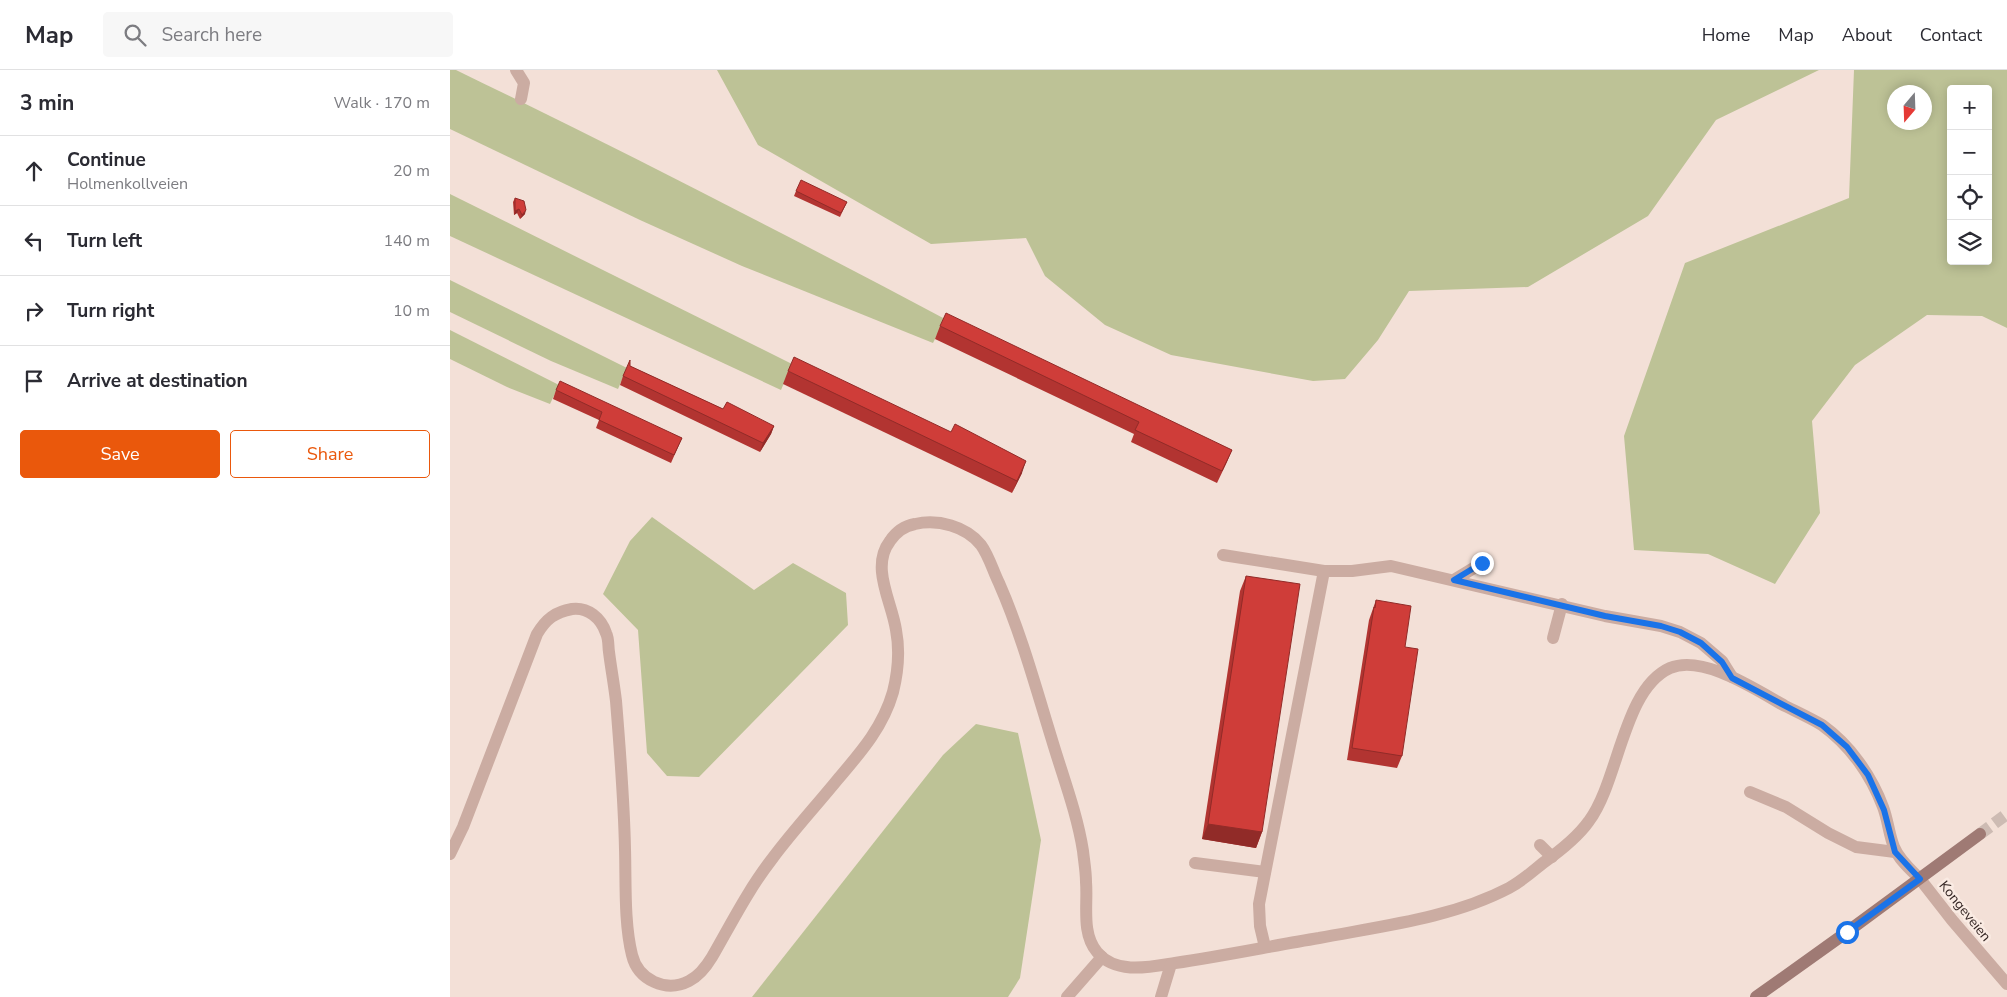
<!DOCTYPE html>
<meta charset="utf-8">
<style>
:root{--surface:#fff;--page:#f7f7f7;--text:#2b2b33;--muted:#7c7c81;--line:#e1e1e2;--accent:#ea580c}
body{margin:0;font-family:"Nunito Sans",sans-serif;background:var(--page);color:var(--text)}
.controls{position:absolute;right:15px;top:15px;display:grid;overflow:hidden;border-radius:5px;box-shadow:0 2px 12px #0003}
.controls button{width:45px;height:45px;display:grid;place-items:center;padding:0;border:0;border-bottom:1px solid var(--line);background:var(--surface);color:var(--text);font:25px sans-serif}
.compass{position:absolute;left:1437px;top:15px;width:45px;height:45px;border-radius:50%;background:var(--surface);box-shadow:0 2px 12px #0003;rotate:199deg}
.stop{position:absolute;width:15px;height:15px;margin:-11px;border:4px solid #1a73e8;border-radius:50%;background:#fff}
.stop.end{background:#1a73e8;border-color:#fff;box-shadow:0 1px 5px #0008}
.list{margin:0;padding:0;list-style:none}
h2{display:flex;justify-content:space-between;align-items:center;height:65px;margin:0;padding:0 20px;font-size:21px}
h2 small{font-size:16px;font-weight:400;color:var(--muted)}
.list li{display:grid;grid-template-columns:32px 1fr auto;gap:15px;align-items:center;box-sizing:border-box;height:70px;padding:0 20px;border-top:1px solid var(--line)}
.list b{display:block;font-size:19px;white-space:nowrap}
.list p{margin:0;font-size:16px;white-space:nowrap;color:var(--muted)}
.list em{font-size:16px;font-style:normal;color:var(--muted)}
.actions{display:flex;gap:10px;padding:15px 20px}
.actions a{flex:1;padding:11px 0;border:1px solid var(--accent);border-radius:5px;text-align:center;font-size:18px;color:var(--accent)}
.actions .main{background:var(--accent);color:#fff}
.icon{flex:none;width:28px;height:28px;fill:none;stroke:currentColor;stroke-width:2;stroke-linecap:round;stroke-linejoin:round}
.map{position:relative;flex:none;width:1557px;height:927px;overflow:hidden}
header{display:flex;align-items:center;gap:30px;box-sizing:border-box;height:70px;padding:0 25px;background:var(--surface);border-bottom:1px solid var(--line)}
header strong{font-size:24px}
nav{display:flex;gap:28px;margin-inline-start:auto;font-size:18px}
.search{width:350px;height:45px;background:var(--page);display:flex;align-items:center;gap:12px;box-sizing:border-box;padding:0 18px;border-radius:5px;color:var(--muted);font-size:19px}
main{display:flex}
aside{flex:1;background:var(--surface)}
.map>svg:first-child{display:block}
</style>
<header>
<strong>Map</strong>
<div class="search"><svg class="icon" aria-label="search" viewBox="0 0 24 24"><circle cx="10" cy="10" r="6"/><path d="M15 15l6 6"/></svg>Search here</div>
<nav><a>Home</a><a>Map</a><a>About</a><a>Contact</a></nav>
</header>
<main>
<aside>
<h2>3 min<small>Walk · 170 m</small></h2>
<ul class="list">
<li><svg class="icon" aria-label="ahead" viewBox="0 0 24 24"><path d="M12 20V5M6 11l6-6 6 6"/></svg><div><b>Continue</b><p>Holmenkollveien</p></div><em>20 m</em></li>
<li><svg class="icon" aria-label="left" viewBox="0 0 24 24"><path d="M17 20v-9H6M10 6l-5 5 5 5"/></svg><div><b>Turn left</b></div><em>140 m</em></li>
<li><svg class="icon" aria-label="right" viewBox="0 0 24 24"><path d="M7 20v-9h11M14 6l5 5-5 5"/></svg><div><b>Turn right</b></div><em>10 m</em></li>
<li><svg class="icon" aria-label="arrive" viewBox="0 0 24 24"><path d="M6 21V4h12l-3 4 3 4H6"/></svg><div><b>Arrive at destination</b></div></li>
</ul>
<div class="actions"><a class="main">Save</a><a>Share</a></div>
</aside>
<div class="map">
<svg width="1557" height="927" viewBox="0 0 1557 927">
<rect width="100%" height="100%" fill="#f3e0d7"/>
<g fill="#bdc296" fill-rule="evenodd">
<path d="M0 0H6C171 80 333 163 495 249L483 273 292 196 190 150 0 59Z"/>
<polygon points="267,0 1369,0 1266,50 1198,146 1078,217 959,221 928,270 895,309 863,311 721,285 655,255 595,206 576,168 481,174 308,75"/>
<path d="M1404 0H1557V258L1532 246 1477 245 1405 295 1362 351 1370 443 1325 514 1258 484 1184 480 1174 366 1235 193 1399 128ZM1501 19H1538V191H1501ZM1444 22H1474V52H1444Z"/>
<polygon points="0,124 342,294 331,320 0,166"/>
<polygon points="0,210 177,298 168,319 101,291 0,242"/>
<polygon points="0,260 109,315 100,334 57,317 0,289"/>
<polygon points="202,447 304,520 343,493 396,523 398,555 249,707 217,706 197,683 188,560 153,524 180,471"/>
<polygon points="526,654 568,663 591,770 570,908 558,927 302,927 493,685"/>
</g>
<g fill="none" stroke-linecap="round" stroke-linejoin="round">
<polyline stroke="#cdbbb3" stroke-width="12" stroke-dasharray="12 6" stroke-linecap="butt" points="1530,764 1557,744"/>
<g stroke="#cbaca2" stroke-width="12">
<polyline points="66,0 74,13 71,29"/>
<polyline points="773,485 874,501 902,501 941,496 1155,546 1211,556 1230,562 1251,573 1272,591 1282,607"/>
<polyline points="1004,510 1032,493"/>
<polyline points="1103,568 1112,534"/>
<polyline points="1300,722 1336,737 1378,763 1406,777 1445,782"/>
<polyline points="1090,775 1102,787"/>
<path d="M0 784 13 757 87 564C96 549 105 542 122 539 138 537 151 548 156 563 159 569 158 576 159 582 161 598 164 614 166 631 170 680 174 729 175 779 176 812 174 853 182 885 188 910 216 923 239 911 249 906 256 897 262 887 281 854 298 820 322 789 342 762 366 736 388 709 411 682 433 657 443 622 448 602 450 581 446 560 442 532 420 497 440 471 446 462 454 456 465 454 488 449 516 456 531 475 539 486 543 501 549 513 571 563 586 618 602 670 613 707 627 743 633 781 634 791 636 801 636 812 638 834 631 863 647 882 666 905 700 897 725 893 773 886 821 876 869 868 932 856 1002 848 1059 818 1072 811 1082 802 1093 793 1110 781 1127 768 1139 751 1169 711 1173 619 1220 598 1253 584 1306 620 1335 636 1347 642 1360 648 1372 655 1400 675 1421 705 1433 737 1438 750 1439 765 1444 777 1449 790 1461 800 1470 809"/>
<polyline points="745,793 815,802"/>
<polyline points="815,877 810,856 809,834 874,501"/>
<polyline points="617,927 652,887"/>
<polyline points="711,927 721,894"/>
</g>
<polyline stroke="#cbaca2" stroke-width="12" points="1470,809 1502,850 1557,914"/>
<polyline stroke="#9f7a74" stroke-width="12" points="1306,927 1397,862 1530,764"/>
</g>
<g fill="#b23431">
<polygon points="346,121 397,132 390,147 344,126"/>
<polygon points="65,128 75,144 70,149 67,143 64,145 63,132"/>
<polygon points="490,256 782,380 777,392 767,413 681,372 684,364 485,269"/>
<polygon points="180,296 273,339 324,356 321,364 310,382 170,315 173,306"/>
<polygon points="338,301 572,403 562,423 333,314"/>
<polygon points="106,320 232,368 221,393 146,358 149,350 103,329"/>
<polygon points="796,506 812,762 806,778 752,769 790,521"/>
<polygon points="926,530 955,577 952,686 947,698 897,690 919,550"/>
</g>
<g fill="#912b28">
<polygon points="69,139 67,143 64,145 65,141"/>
<polygon points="76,140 75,144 70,149 72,145"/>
<polygon points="324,356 321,364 310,382 313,373"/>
<polygon points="576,391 572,403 562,423 567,411"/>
<polygon points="758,754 812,762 806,778 752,769"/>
</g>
<g fill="#cf3d39" stroke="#912b28">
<polygon points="351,110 397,132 391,143 346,121"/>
<polygon points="65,128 74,131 76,140 72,145 69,139 65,141"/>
<polygon points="496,243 782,380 772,401 685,360 689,352 490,256"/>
<polygon points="344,287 501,362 505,354 576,391 567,411 338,301"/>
<polygon points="180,290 180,296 273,339 277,332 324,356 313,373 173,306"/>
<polygon points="110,311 232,368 224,385 149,350 152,342 106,320"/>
<polygon points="796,506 850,514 812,762 758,754"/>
<polygon points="926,530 961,536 955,577 968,579 952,686 902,678 924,537 925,538"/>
</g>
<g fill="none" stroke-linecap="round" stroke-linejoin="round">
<polyline stroke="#1a73e8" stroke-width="6" points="1032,493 1004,510 1155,546 1211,556 1230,562 1251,573 1272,592 1282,608 1372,655 1397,677 1418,705 1434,740 1445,782 1470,809 1397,862"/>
</g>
<g text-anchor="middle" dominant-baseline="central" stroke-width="5" stroke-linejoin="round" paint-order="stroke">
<g font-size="14" fill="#352725" stroke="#faebe3">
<text transform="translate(1515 841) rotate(51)">Kongeveien</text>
</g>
</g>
</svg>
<div class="controls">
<button>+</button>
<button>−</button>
<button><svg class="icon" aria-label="locate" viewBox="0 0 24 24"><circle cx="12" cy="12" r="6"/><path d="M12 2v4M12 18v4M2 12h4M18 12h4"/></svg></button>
<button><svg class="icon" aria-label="layers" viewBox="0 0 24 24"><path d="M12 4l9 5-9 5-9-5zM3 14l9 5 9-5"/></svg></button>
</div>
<svg class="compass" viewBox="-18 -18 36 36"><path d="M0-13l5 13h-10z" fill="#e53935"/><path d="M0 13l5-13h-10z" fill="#7c7c81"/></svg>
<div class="stop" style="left:1397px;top:862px"></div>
<div class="stop end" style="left:1032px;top:493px"></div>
</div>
</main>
